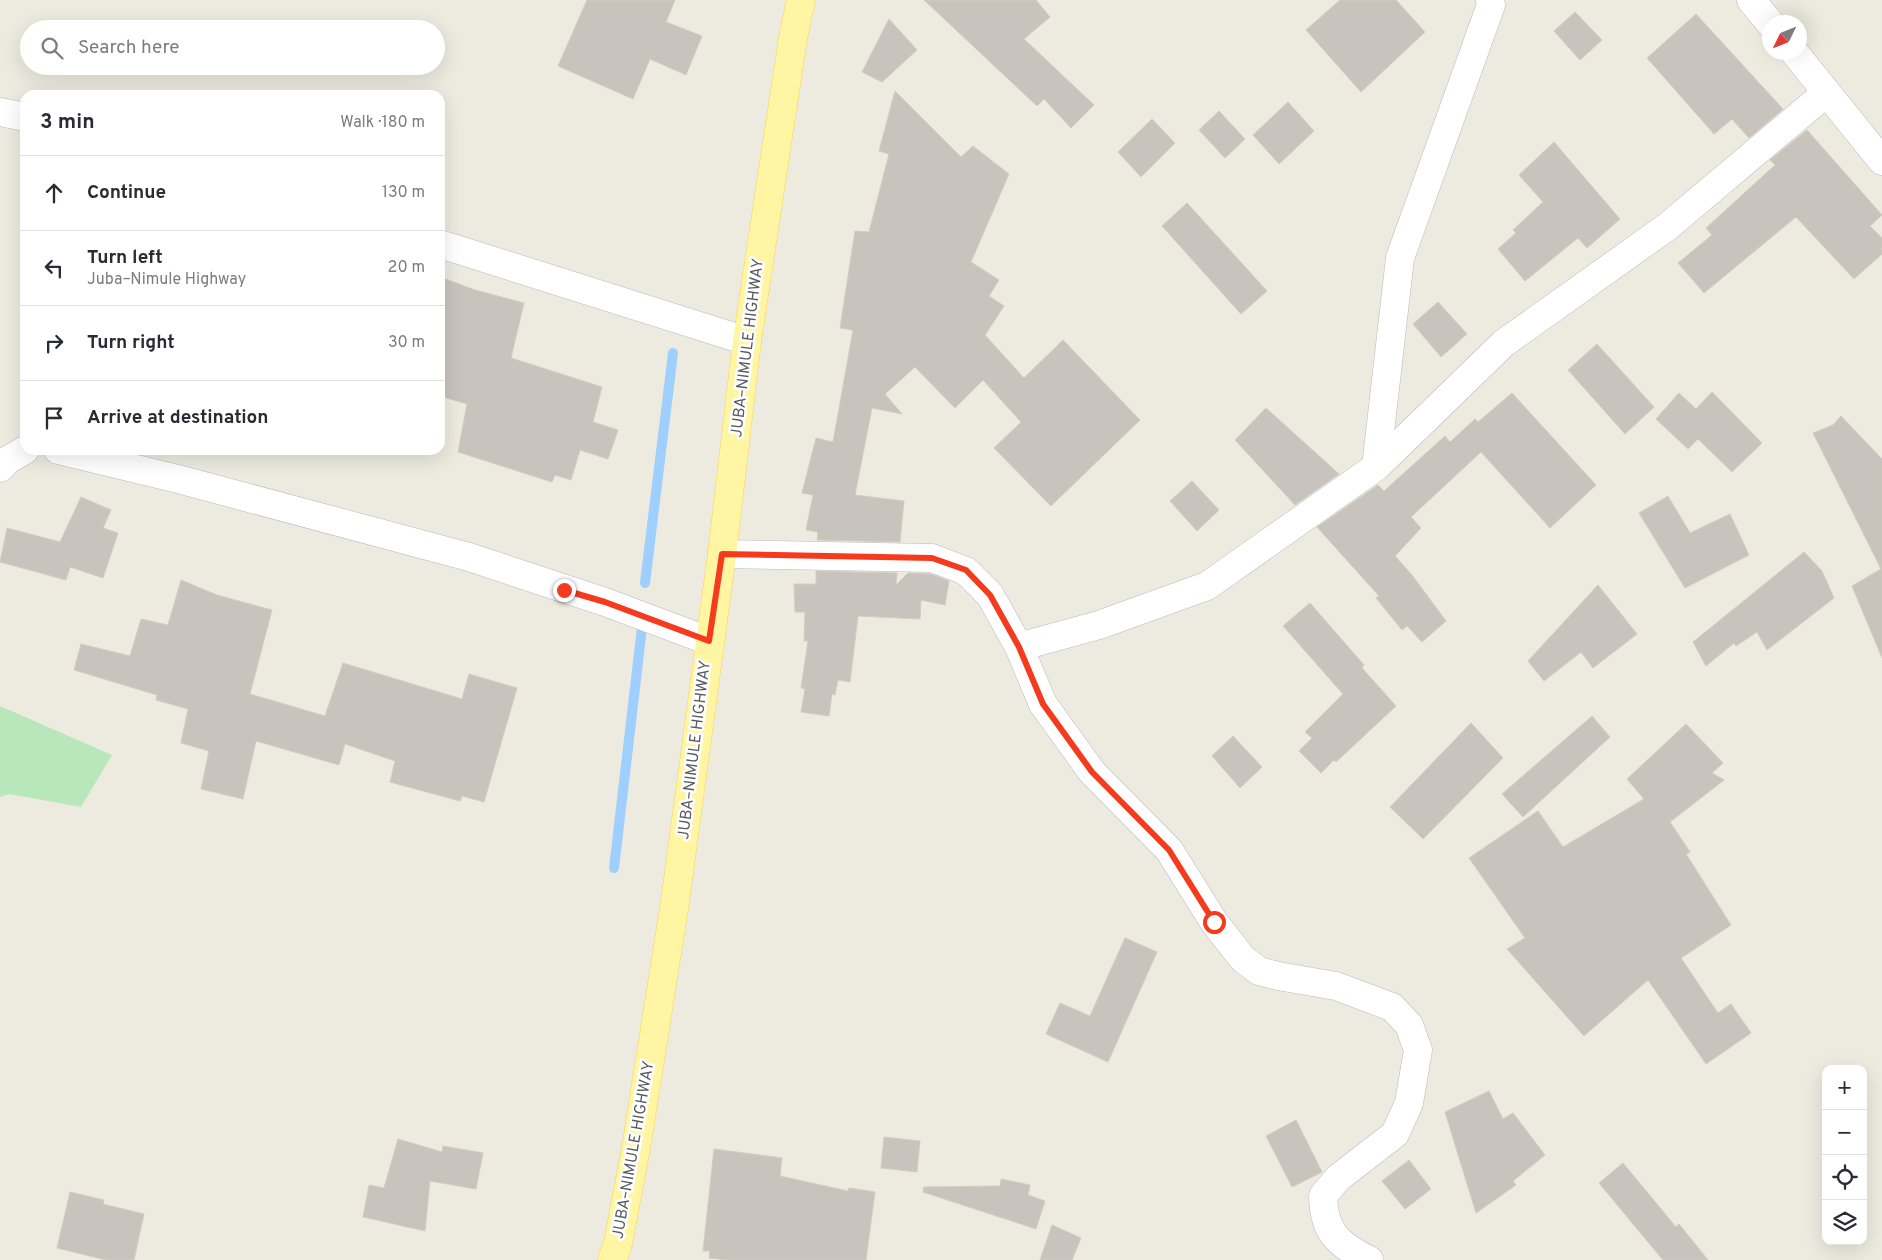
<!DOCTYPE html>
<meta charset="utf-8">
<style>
:root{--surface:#fff;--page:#f2f2f3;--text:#2b2b33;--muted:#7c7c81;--line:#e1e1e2}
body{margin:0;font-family:Overpass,sans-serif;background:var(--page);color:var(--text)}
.controls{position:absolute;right:15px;bottom:15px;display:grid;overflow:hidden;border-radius:10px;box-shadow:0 5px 20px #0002}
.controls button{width:45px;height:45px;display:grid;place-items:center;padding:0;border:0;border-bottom:1px solid var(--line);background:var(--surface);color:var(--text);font:25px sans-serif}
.compass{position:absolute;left:1762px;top:15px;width:45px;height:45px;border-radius:50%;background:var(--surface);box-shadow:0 5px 20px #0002;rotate:227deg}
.stop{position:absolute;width:15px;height:15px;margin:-11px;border:4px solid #f63a1d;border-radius:50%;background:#fff}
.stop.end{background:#f63a1d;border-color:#fff;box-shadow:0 1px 5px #0008}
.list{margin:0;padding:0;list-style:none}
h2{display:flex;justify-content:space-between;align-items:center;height:65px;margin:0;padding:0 20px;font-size:21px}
h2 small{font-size:16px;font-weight:400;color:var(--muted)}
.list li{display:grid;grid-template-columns:32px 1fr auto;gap:15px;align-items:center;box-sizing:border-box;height:75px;padding:0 20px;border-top:1px solid var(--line)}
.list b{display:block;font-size:19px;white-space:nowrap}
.list p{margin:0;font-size:16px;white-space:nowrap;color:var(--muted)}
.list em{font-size:16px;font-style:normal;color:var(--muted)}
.icon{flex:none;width:28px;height:28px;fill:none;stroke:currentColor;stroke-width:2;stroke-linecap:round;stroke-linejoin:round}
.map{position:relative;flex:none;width:1882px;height:1260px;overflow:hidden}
.search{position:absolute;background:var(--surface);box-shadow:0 5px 20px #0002;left:20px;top:20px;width:425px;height:55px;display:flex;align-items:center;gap:12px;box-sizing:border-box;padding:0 18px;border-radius:28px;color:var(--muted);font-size:19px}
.panel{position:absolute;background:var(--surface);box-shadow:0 5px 20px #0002;left:20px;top:90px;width:425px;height:365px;border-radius:15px}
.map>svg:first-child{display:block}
</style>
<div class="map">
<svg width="1882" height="1260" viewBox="0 0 1882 1260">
<rect width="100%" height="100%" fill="#edebdf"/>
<polygon fill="#b9e7bc" points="0,706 112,755 81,807 9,794 0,797"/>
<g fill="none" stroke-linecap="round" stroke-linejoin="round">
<g stroke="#9ecfff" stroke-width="10">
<polyline points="645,583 673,353"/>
<polyline points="614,868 643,619"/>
</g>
</g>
<g fill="#c8c4bd" stroke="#d2cdbe">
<polygon points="587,0 675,0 666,22 702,36 686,75 650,59 633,99 558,66"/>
<polygon points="924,0 1036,0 1050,17 1024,39 1094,105 1071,128 1044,99 1037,106"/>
<polygon points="1340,0 1396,0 1425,32 1361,92 1306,30"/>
<polygon points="1575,12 1602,40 1580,60 1554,31"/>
<polygon points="1696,14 1783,109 1749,138 1732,119 1714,134 1647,58"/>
<polygon points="889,19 917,50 882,82 862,72"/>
<polygon points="895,91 961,157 973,146 1009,174 971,262 999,280 989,296 1004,306 985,335 1024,378 1063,340 1140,420 1051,506 994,448 1021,422 983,380 955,408 915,367 885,394 902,414 872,408 855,495 904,501 900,542 817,540 818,532 806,530 813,495 802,493 816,438 833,442 853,330 840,328 855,231 869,232 889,154 879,151"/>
<polygon points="1288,102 1314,131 1279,164 1253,135"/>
<polygon points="1219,111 1245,139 1225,158 1199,130"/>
<polygon points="1152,119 1175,143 1141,177 1118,152"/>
<polygon points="1807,130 1882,215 1870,226 1882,238 1882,254 1854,279 1796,217 1704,293 1678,263 1712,235 1706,228 1775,165 1770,160"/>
<polygon points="1554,142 1620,219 1587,248 1578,238 1525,281 1498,249 1516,233 1513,230 1543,202 1519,175"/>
<polygon points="1187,203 1267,291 1241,314 1162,226"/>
<polygon points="440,277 475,290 524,303 511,358 602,387 593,422 618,430 608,459 580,450 571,480 555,475 552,482 458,452 467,404 440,396"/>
<polygon points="1438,302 1467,334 1441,357 1413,324"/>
<polygon points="1597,344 1654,407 1625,434 1568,370"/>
<polygon points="1712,392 1762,443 1732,472 1698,439 1688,449 1656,419 1679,393 1696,409"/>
<polygon points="1512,393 1596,485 1550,528 1481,452 1411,517 1421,528 1395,556 1412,575 1446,621 1422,642 1407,626 1402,630 1376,598 1379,596 1317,527 1378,485 1384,491 1445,436 1450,442 1475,419 1478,422"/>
<polygon points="1266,408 1339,474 1295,505 1235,440"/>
<polygon points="1841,416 1882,459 1882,658 1852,586 1881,569 1813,433 1833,425"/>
<polygon points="1192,481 1219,510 1197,531 1170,501"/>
<polygon points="1668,496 1690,533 1730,514 1749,555 1685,588 1639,513"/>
<polygon points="81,497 111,510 103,528 118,533 103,578 70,567 66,580 0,562 7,528 60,542"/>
<polygon points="1804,552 1822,571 1834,598 1767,650 1757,632 1736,646 1734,643 1706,666 1693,642"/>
<polygon points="816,571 897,573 896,585 908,573 931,574 949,581 945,605 921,600 920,619 858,616 850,682 838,680 835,695 832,694 829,716 801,712 805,689 801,688 808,641 804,641 805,612 795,612 794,584 816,584"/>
<polygon points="181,580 217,595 272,610 250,694 325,716 343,663 462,699 469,674 517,688 484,802 462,796 460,801 390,782 395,761 345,744 339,765 256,741 243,799 201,789 209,751 181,743 188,709 156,700 157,695 74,670 81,644 130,656 141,619 168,625"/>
<polygon points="1598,585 1637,634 1593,668 1581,652 1544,681 1528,661"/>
<polygon points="1310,603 1364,665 1362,668 1396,706 1336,762 1334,760 1321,773 1299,751 1312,738 1305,732 1343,694 1283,626"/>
<polygon points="1592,716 1610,737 1523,817 1502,794"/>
<polygon points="1471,723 1503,758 1423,839 1390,807"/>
<polygon points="1686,724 1723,763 1712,773 1724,780 1670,822 1690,852 1686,854 1731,925 1681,958 1718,1013 1731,1004 1751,1033 1706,1064 1648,980 1584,1036 1507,949 1525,938 1469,858 1538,811 1563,847 1644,799 1627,779"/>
<polygon points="1233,736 1262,767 1240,788 1212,756"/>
<polygon points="1125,938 1157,952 1108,1062 1046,1034 1060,1003 1090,1016"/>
<polygon points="1489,1091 1503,1119 1513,1113 1545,1155 1513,1181 1516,1185 1476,1213 1445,1112"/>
<polygon points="1296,1120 1322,1172 1292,1187 1266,1136"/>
<polygon points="884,1137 920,1141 917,1172 881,1168"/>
<polygon points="398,1139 442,1152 443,1146 483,1153 476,1189 430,1181 425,1231 363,1217 369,1185 384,1188"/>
<polygon points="714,1149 782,1158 780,1176 848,1191 849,1188 875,1192 866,1260 728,1260 709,1258 710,1251 703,1251"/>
<polygon points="1409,1160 1431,1189 1405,1209 1382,1181"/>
<polygon points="1623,1163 1676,1227 1679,1224 1708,1260 1663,1260 1599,1183"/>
<polygon points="1001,1179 1030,1185 1028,1195 1045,1201 1036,1229 923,1192 924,1187 1000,1186"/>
<polygon points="70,1192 104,1200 103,1204 144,1214 134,1260 106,1260 57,1248"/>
<polygon points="1052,1225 1081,1238 1072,1260 1040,1260"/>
</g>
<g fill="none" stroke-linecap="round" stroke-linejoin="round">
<defs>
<g id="minor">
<polyline points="1751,0 1770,23"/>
<polyline points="1794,52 1882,161"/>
<polyline points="0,112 25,117"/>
<polyline points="440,244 747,341"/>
<polyline points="58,450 178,479 469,557 605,602 709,641"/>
<polyline points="1376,467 1400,258 1491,5 1490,0"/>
<polyline points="0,468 8,460 25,450"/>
<path d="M722 554 932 558 966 571 990 595 1019 647 1043 704 1092 772 1169 850 1214 922 1243 959 1259 971 1278 976 1336 986 1392 1007 1409 1025 1418 1050 1409 1103 1395 1134 1338 1178 1323 1196C1324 1233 1338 1244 1369 1260"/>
<polyline points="1019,647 1099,625 1207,586 1376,467 1504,343 1667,227 1826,93"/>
</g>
<polyline id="major" points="612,1260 618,1243 636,1148 675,902 722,554 747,341 793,38 801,0"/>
</defs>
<use href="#minor" stroke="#b8bac0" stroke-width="29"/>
<use href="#major" stroke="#fcd44a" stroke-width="29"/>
<use href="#minor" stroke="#fff" stroke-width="28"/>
<use href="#major" stroke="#fff5a3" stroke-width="28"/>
</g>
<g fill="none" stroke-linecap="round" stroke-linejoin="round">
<polyline stroke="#f63a1d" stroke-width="6" points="564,590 605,602 709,641 722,554 932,558 966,570 990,595 1019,647 1043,704 1092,772 1169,850 1214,922"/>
</g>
<g text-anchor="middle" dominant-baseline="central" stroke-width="5" stroke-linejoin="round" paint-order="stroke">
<g font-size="16" fill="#585c62" stroke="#fff">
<text transform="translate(748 348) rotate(-83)">JUBA–NIMULE HIGHWAY</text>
<text transform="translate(695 750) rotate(-83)">JUBA–NIMULE HIGHWAY</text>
<text transform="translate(634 1150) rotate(-80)">JUBA–NIMULE HIGHWAY</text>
</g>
</g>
</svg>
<div class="controls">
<button>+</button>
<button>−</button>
<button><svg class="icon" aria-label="locate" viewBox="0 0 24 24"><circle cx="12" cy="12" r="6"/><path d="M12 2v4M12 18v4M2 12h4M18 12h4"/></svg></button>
<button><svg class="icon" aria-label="layers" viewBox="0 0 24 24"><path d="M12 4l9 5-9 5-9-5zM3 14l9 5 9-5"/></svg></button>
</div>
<svg class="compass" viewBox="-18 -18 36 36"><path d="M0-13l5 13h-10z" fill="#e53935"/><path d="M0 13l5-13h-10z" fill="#7c7c81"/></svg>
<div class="stop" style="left:1214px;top:922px"></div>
<div class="stop end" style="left:564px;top:590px"></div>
<div class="search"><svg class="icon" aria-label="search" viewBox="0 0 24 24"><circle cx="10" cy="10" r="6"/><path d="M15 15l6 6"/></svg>Search here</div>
<section class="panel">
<h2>3 min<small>Walk · 180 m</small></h2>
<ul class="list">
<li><svg class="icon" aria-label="ahead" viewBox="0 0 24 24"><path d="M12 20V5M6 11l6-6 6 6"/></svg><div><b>Continue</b></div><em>130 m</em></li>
<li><svg class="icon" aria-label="left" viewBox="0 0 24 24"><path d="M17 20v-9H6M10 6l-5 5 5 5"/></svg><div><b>Turn left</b><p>Juba–Nimule Highway</p></div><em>20 m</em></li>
<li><svg class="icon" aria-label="right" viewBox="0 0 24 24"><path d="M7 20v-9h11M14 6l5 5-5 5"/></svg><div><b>Turn right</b></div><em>30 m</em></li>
<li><svg class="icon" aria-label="arrive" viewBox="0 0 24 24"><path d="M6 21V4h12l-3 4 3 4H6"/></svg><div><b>Arrive at destination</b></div></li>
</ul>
</section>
</div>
